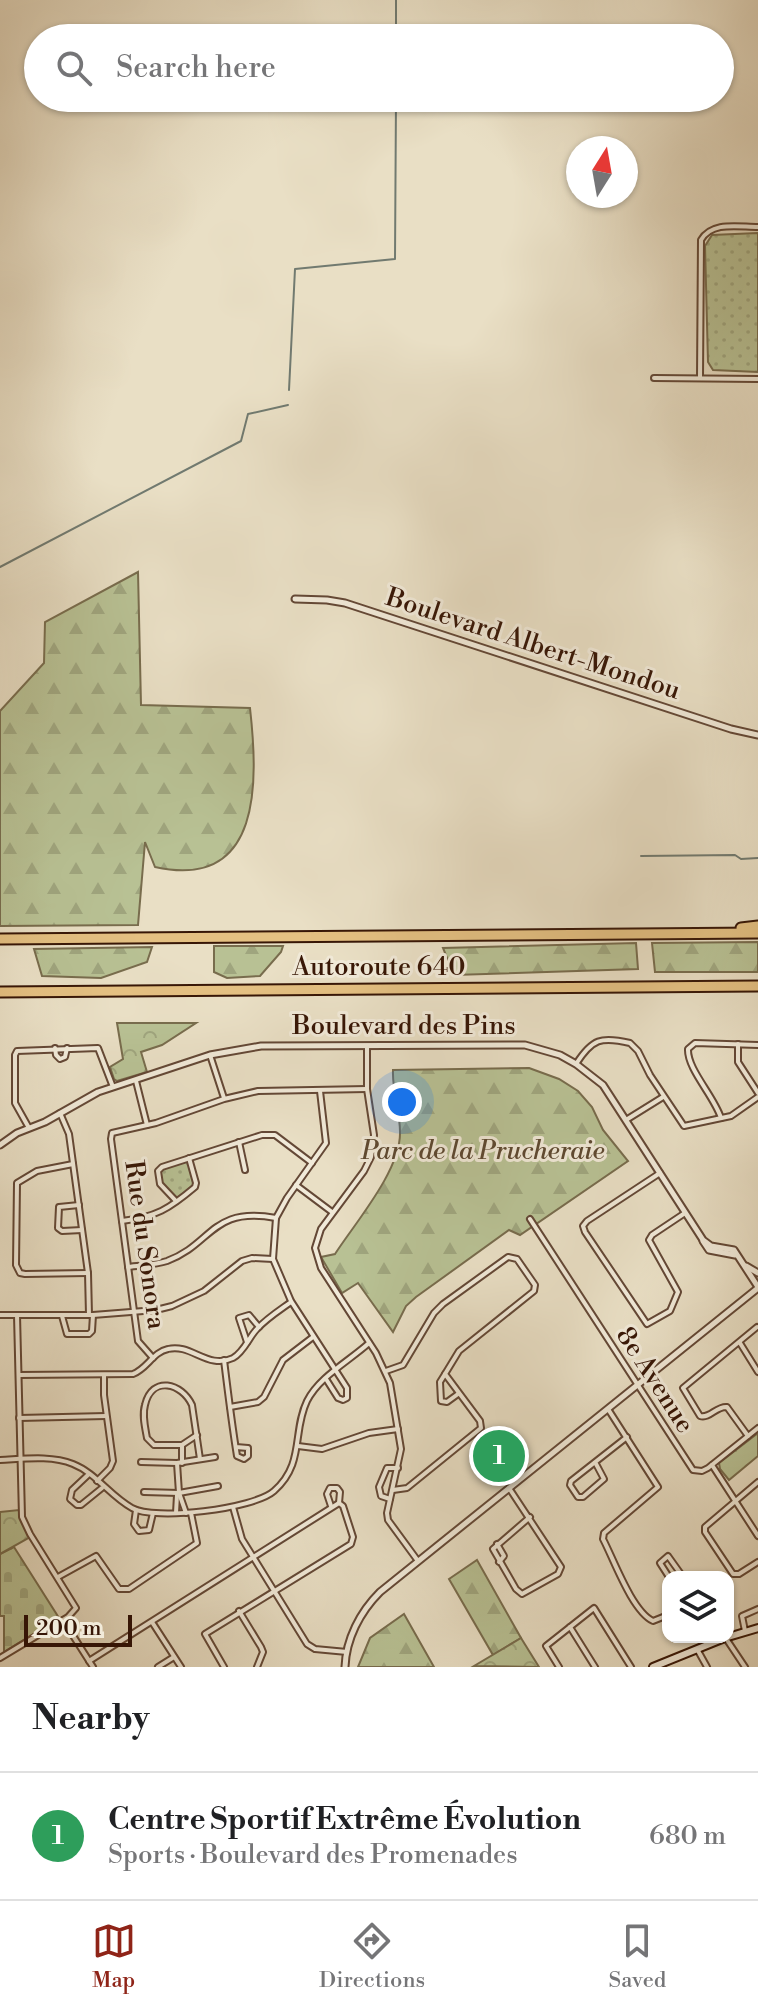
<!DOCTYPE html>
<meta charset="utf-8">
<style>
:root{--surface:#fff;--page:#f6f6f6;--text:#202124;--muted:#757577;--line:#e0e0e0;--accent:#8f2418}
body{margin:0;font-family:"Libre Bodoni",serif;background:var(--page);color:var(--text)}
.controls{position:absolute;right:24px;bottom:24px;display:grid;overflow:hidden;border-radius:16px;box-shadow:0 2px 6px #0004}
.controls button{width:72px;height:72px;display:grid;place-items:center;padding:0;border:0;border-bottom:2px solid var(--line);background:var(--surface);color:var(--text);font:40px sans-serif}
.compass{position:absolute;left:566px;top:136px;width:72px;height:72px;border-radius:50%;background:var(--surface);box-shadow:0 2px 6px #0004;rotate:11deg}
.scale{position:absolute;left:24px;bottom:20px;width:108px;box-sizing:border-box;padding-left:8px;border:4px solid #371606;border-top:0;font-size:22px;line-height:28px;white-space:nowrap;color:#371606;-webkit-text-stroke:6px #f1ead9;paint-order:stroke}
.you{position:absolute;left:402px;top:1102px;width:28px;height:28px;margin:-20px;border:6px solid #fff;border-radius:50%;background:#1a73e8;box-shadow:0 0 0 12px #1a73e833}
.badge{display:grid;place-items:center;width:52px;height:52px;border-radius:50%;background:var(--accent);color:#fff;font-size:26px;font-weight:700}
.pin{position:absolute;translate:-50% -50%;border:4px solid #fff;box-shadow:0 2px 8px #0006}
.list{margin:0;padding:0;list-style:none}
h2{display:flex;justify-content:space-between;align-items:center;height:104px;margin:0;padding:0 32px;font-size:34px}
h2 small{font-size:26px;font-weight:400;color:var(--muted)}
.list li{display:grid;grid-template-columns:52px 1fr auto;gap:24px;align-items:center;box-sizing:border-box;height:128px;padding:0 32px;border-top:2px solid var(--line)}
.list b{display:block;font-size:30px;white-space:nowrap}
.list p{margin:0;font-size:26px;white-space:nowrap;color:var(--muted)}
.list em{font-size:26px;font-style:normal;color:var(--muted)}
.icon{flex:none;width:44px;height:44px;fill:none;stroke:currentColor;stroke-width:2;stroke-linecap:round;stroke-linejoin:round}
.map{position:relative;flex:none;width:758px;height:1667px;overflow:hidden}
.search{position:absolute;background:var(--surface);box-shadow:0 2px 6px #0004;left:24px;right:24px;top:24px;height:88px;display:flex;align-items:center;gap:20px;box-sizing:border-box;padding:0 28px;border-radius:44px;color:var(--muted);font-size:30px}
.sheet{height:232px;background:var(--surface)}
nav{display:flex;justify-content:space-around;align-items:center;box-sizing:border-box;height:112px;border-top:2px solid var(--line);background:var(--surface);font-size:22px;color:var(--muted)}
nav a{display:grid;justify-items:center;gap:4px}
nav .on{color:var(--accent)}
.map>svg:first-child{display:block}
</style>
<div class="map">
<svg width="758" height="1667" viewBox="0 0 758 1667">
<defs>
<pattern id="grass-dots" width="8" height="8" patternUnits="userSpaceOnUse" patternTransform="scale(2)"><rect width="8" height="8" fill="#b8c194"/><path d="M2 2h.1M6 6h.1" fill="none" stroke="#9fa57e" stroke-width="1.8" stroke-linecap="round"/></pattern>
<pattern id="forest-firs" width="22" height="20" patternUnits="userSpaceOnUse" patternTransform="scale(2)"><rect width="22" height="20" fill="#b8c194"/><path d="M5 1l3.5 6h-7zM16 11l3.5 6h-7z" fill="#9fa57e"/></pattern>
<pattern id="cemetery-stones" width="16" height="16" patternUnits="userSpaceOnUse" patternTransform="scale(2)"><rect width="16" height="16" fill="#b8c194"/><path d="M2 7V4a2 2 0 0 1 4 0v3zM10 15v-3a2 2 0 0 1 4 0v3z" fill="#9fa57e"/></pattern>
<pattern id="park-crowns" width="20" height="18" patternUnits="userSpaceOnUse" patternTransform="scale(2)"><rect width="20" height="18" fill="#b8c194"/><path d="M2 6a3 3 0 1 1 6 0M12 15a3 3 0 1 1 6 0" fill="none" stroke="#9fa57e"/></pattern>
</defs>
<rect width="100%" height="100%" fill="#e9dfc5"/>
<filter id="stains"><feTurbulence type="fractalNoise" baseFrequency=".0025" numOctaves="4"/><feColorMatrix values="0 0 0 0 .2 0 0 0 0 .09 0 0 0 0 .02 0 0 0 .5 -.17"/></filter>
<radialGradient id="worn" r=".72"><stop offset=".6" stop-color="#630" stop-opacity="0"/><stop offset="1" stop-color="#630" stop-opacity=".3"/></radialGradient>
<g fill="url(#grass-dots)" stroke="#786c4d" stroke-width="2">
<polygon points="758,233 758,372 713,370 708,362 705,246 712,235"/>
<polygon points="189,1158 196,1185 176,1201 160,1184 158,1176 162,1167"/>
</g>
<g fill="url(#forest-firs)" stroke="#786c4d" stroke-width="2">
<path d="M138 572 141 705 250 708C258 780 263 891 155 867L145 842 138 925 0 926V711L44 663 45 622Z"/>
<polygon points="758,942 758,972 655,972 652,943"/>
<polygon points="636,943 638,969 454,975 443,948"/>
<polygon points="214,946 283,946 281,952 260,976 227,978 214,972"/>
<polygon points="152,947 147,962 101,978 42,976 34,949"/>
<path d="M529 1068 559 1079 578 1091 592 1107 603 1130 628 1161 520 1235 509 1230 416 1297 406 1306 393 1332 358 1283 342 1293 321 1257 335 1254C355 1223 401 1170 400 1132 400 1111 392 1091 393 1070Z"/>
<polygon points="477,1560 521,1638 493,1655 449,1579"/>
<polygon points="404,1614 434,1667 358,1667 370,1638"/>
</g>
<polygon fill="url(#cemetery-stones)" stroke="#786c4d" stroke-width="2" points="14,1547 59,1618 4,1652 4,1616 0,1616 0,1554"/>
<g fill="url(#park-crowns)" stroke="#786c4d" stroke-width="2">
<polygon points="117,1023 196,1023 162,1045 141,1052 147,1072 117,1081 114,1079 110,1067 123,1059"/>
<polygon points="758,1433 758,1456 729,1480 720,1469 719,1463"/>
<polygon points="19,1510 21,1521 30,1537 0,1554 0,1512"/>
<polygon points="521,1638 539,1667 474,1666"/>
</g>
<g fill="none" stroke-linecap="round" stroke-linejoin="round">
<g stroke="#717a70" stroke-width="2">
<polyline points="396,38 396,0"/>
<polyline points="289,390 295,269 395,259 396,98"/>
<polyline points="0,567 241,441 248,414 288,405"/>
<polyline points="641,856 735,855 741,859 758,858"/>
</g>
<defs>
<g id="minor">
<polyline points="654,378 758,379"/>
<path d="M700 378 701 240C712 221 738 227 758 227"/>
<polyline points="738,1044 738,1062 758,1093"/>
<polyline points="367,1046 367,1089 374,1135 371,1157 364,1171 321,1229 315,1248 321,1268 376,1353 390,1383 401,1449 387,1513 388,1520 418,1561"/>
<polyline points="55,1048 56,1055 60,1059 65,1057 67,1048"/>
<polyline points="210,1055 224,1098"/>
<path d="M576 1064C592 1039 601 1036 630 1043L638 1051 650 1075 684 1126 731 1116 758 1097"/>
<polyline points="136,1081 147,1125"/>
<polyline points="320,1091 326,1143 287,1198 276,1218 273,1259 291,1301 347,1388 347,1398 343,1400 338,1398 326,1379"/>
<polyline points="60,1113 69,1134 88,1273 89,1315"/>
<path d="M721 1118C714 1096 687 1069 688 1049L695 1043 758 1045"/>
<polyline points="626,1120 663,1097"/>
<polyline points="29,1128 15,1103 15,1055 17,1051 98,1048 113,1087"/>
<polyline points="239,1142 245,1170"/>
<polyline points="73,1164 37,1171 17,1183 16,1265 20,1273 25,1274 88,1273"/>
<polyline points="660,1173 587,1221 583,1226 585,1232 647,1324 670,1311 678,1292 649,1240 652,1235 685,1213"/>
<polyline points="296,1185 332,1212"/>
<polyline points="176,1201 160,1184 158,1171 162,1167 262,1135 275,1135 312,1163"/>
<polyline points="79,1205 59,1207 58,1228 62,1231 82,1230"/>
<polyline points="530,1219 693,1470 702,1471 708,1468 758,1428"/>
<path d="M122 1221C156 1217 169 1209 195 1187L196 1183 189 1158"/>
<path d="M128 1267C141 1265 155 1265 167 1261 213 1244 211 1206 276 1218"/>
<polyline points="0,1315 93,1315 156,1310 172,1306 204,1291 242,1261 252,1258 273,1259"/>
<polyline points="62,1316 67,1334 89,1334 92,1331 93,1315"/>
<polyline points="247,1342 239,1318 249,1315 259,1327"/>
<polyline points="740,1343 758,1372"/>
<polyline points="153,1358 138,1341 111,1139 112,1133 156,1123 224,1099 258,1091 367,1089"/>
<path d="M224 1360C228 1393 232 1425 237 1456L244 1459 248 1456V1448L236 1447"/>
<polyline points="386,1371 403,1365 434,1313 443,1304 508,1257 517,1259 535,1285 534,1291 459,1351 445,1374 480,1421 481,1428 407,1488 393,1490"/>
<polyline points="445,1374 440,1382 441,1401 447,1402 458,1394"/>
<path d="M19 1375 133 1374C147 1369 153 1352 168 1349 191 1343 208 1370 233 1358 244 1352 249 1337 257 1329 267 1318 280 1310 291 1302"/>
<polyline points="230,1407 258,1402 264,1397 283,1360 313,1337"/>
<path d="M608 1409 658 1487 604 1533 603 1539C614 1560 632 1611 653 1621L668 1615"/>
<polyline points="19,1418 106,1416"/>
<path d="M748 1436 727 1407C716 1406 710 1419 700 1416L683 1388 757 1327"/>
<polyline points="182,1445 197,1435"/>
<polyline points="298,1446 322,1449 369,1433 398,1429"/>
<path d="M0 1460C23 1459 51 1455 73 1464 96 1473 110 1496 132 1508 154 1521 254 1509 274 1491 305 1464 292 1432 307 1401 319 1377 349 1361 369 1343"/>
<polyline points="141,1462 177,1463 215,1457"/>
<polyline points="595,1462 604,1479 583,1497 578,1497 570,1485 571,1481 627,1437"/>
<polyline points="177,1463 179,1493 186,1513"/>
<path d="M182 1463V1445H154L147 1438C145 1427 142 1415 145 1405 152 1375 182 1383 192 1405L200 1459"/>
<polyline points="712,1465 758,1536"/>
<polyline points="89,1474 72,1490 70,1499 77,1505 81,1505 102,1488"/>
<polyline points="97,1481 110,1468 113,1461 104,1395 104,1376"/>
<polyline points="758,1482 705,1527 705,1532 733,1574 739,1574 758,1562"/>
<polyline points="509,1488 561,1567 558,1574 522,1594 516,1589 493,1549 530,1517"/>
<polyline points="144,1492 179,1493 218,1486"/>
<polyline points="390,1499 381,1496 379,1487 387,1468 398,1468"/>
<polyline points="331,1506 327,1494 330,1488 337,1488 340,1492 339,1503"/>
<polyline points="233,1507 242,1539 307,1644 315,1649 347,1652"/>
<polyline points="136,1510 134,1524 139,1531 149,1530 153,1513"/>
<polyline points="176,1513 177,1495 179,1493"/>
<polyline points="497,1544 504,1556 499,1562"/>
<polyline points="58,1577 96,1556 119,1589 129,1589 197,1543 191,1513"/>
<polyline points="669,1577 660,1563 668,1556 683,1577"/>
<polyline points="239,1611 261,1647 263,1652 257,1667"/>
<polyline points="63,1620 93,1667"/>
<polyline points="152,1622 181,1667"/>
<polyline points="570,1627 595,1667"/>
<polyline points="745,1631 742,1616 758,1609"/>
<polyline points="725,1637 745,1667"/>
<polyline points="697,1649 707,1667"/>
<polyline points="0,1658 68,1617 76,1608 30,1534 22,1517 17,1315"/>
<polyline points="89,1661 339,1503 343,1506 353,1537 351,1544 205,1634 224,1667"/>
<polyline points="158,1667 174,1657"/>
<polyline points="559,1667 546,1646 594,1608 631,1667"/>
</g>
<g id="tertiary">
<polyline points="295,599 327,600 345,603 731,729 758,735"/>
<polyline points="0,1145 17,1133 45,1122 98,1092 210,1055 261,1046 525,1045 560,1055 576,1064 603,1085 703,1240 711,1246 734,1250 758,1287"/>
<polyline points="703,1241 709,1250 735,1255"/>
<polyline points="746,1266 758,1273"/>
<path d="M345 1667C346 1639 360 1612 380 1592L758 1288"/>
</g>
<g id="secondary">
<polyline points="728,1637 758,1628"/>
<polyline points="653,1667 727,1637"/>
</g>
<g id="motorway">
<polyline points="741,928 758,926"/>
<polyline points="0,939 758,933"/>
<polyline points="0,992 758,986"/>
</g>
</defs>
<use href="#minor" stroke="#644836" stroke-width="8"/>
<use href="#tertiary" stroke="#644836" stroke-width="9"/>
<use href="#secondary" stroke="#371606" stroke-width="10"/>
<use href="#motorway" stroke="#371606" stroke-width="13"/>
<use href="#minor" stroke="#f1ead9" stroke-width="4"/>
<use href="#tertiary" stroke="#f1ead9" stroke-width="5"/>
<use href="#secondary" stroke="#f1ead9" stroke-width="6"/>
<use href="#motorway" stroke="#e4c082" stroke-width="9"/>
</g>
<g text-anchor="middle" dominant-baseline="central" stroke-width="6" stroke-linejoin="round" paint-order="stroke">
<g font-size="26" fill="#371606" stroke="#f1ead9">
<text transform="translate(533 644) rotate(18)">Boulevard Albert-Mondou</text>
<text x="379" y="967">Autoroute 640</text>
<text x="404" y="1026">Boulevard des Pins</text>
<text transform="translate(145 1245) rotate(82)">Rue du Sonora</text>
<text transform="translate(655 1380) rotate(57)">8e Avenue</text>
</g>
<g font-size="26" font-style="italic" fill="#5e4931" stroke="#f1ead9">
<text x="483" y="1151">Parc de la Prucheraie</text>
</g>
</g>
<rect width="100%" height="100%" filter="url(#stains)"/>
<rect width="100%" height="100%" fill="url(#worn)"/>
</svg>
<div class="controls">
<button><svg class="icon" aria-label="layers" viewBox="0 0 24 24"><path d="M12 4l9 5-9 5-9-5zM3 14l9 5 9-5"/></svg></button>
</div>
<svg class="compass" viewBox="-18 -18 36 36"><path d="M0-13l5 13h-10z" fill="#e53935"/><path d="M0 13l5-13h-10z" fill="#757577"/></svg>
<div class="scale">200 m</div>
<div class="you"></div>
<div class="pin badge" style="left:499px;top:1456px;background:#2e9e5b">1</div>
<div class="search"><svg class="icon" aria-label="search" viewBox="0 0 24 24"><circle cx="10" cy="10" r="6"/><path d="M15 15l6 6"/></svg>Search here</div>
</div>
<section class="sheet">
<h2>Nearby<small></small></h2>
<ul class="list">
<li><span class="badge" style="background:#2e9e5b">1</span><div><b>Centre Sportif Extrême Évolution</b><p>Sports · Boulevard des Promenades</p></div><em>680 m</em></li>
</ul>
</section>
<nav>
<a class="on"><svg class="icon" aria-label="map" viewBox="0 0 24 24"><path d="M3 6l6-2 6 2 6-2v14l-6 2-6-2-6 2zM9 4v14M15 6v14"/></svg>Map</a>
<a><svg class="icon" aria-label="directions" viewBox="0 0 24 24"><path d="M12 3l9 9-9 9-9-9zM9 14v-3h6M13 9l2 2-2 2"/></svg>Directions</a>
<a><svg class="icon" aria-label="saved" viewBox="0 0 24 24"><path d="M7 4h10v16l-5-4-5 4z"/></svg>Saved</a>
</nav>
